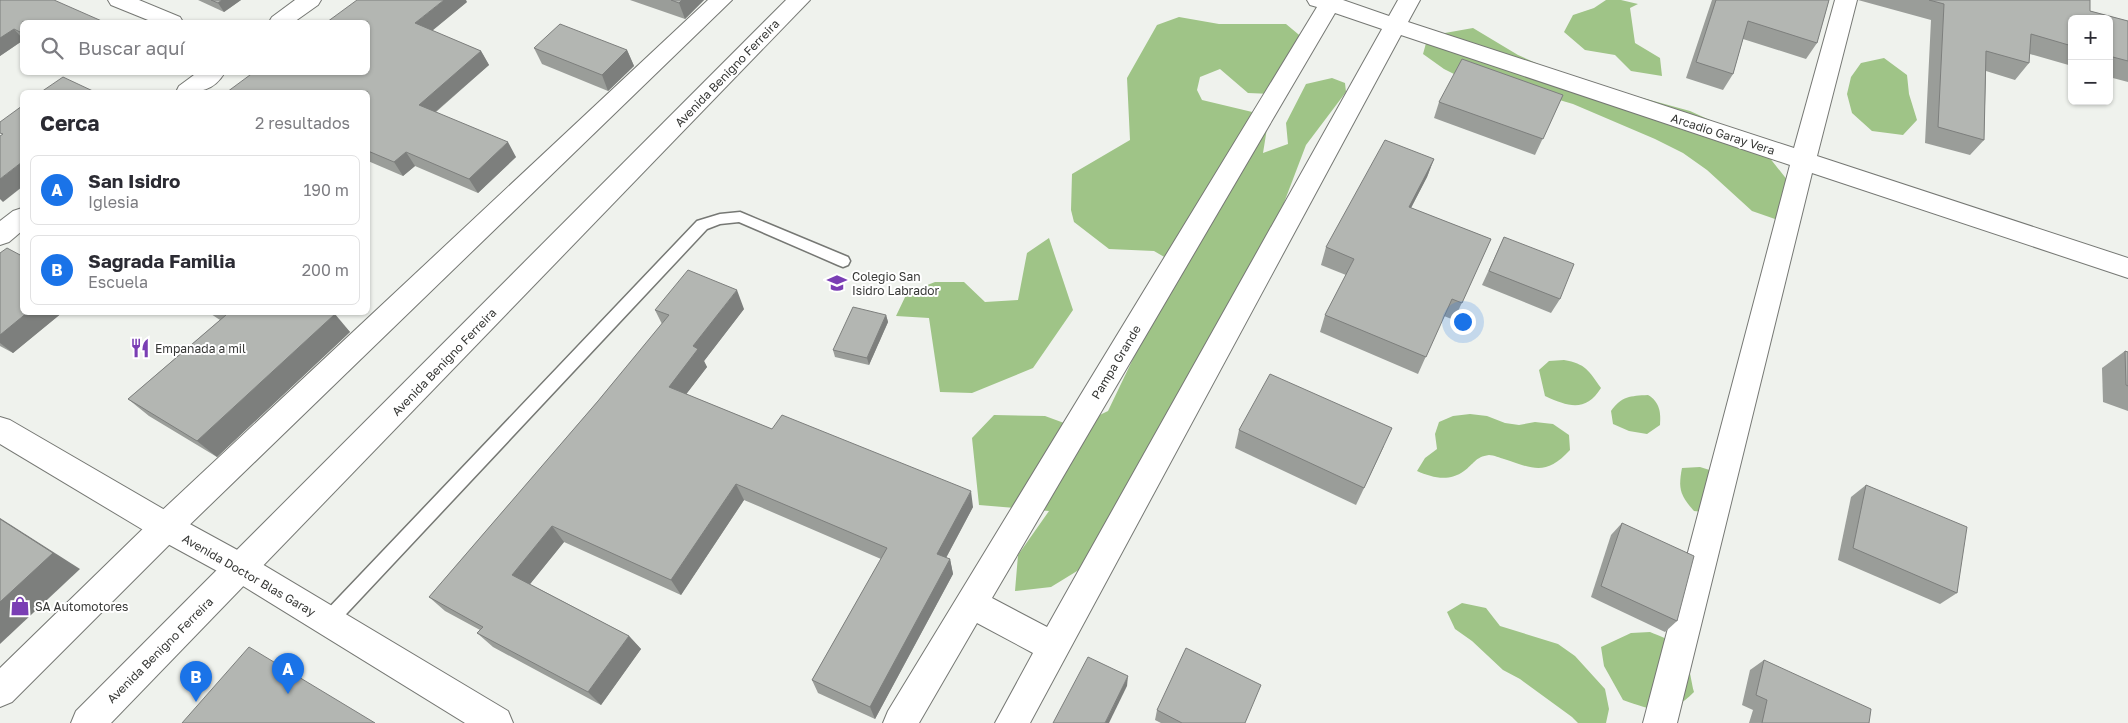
<!DOCTYPE html>
<html lang="es">
<meta charset="utf-8">
<style>
:root{--surface:#fff;--page:#f7f7f7;--text:#2b2b33;--muted:#7c7c81;--line:#e1e1e2;--accent:#1a73e8}
body{margin:0;font-family:"Golos Text",sans-serif;background:var(--page);color:var(--text)}
.controls{position:absolute;right:15px;top:15px;display:grid;overflow:hidden;border-radius:8px;box-shadow:0 1px 4px #0004}
.controls button{width:45px;height:45px;display:grid;place-items:center;padding:0;border:0;border-bottom:1px solid var(--line);background:var(--surface);color:var(--text);font:25px sans-serif}
.you{position:absolute;left:1462px;top:321px;width:18px;height:18px;margin:-12px;border:4px solid #fff;border-radius:50%;background:#1a73e8;box-shadow:0 0 0 8px #1a73e833}
.badge{display:grid;place-items:center;width:32px;height:32px;border-radius:50%;background:var(--accent);color:#fff;font-size:16px;font-weight:700}
.pin{position:absolute;translate:-50% -41px;filter:drop-shadow(0 1px 2px #0008)}
.pin::after{content:'';position:absolute;top:26px;width:18px;height:15px;background:inherit;clip-path:polygon(0 0,100% 0,50% 100%)}
.list{margin:0;padding:0;list-style:none}
h2{display:flex;justify-content:space-between;align-items:center;height:65px;margin:0;padding:0 20px;font-size:21px}
h2 small{font-size:16px;font-weight:400;color:var(--muted)}
.list li{display:grid;grid-template-columns:32px 1fr auto;gap:15px;align-items:center;box-sizing:border-box;height:70px;margin:0 10px 10px;padding:0 10px;border:1px solid var(--line);border-radius:8px}
.list b{display:block;font-size:19px;white-space:nowrap}
.list p{margin:0;font-size:16px;white-space:nowrap;color:var(--muted)}
.list em{font-size:16px;font-style:normal;color:var(--muted)}
.icon{flex:none;width:28px;height:28px;fill:none;stroke:currentColor;stroke-width:2;stroke-linecap:round;stroke-linejoin:round}
.map{position:relative;flex:none;width:2128px;height:723px;overflow:hidden}
.search{position:absolute;background:var(--surface);box-shadow:0 1px 4px #0004;left:20px;top:20px;width:350px;height:55px;display:flex;align-items:center;gap:12px;box-sizing:border-box;padding:0 18px;border-radius:8px;color:var(--muted);font-size:19px}
.panel{position:absolute;background:var(--surface);box-shadow:0 1px 4px #0004;left:20px;top:90px;width:350px;height:225px;border-radius:8px}
.map>svg:first-child{display:block}
</style>
<div class="map">
<svg width="2128" height="723" viewBox="0 0 2128 723">
<rect width="100%" height="100%" fill="#eff2ed"/>
<g fill="#9fc487">
<polygon points="1606,0 1621,0 1638,4 1630,8 1635,43 1660,58 1662,76 1631,71 1615,55 1585,50 1564,32 1573,15 1594,8"/>
<polygon points="1179,17 1219,24 1286,24 1304,39 1274,94 1248,93 1220,69 1200,77 1197,90 1202,100 1269,116 1263,153 1288,144 1286,123 1306,84 1332,78 1345,83 1346,92 1306,145 1250,292 1126,541 1051,587 1015,591 1018,555 1049,511 979,505 972,438 994,415 1045,416 1075,427 1108,411 1178,265 1154,251 1109,249 1074,222 1071,210 1072,174 1130,140 1127,78 1157,25"/>
<polygon points="1473,28 1518,55 1570,78 1690,111 1747,137 1769,157 1788,181 1781,221 1752,211 1707,170 1683,153 1655,139 1573,104 1485,78 1456,75 1444,69 1423,54 1428,36"/>
<polygon points="1884,58 1907,75 1909,94 1917,120 1903,135 1872,131 1852,113 1847,94 1851,77 1861,63"/>
<polygon points="1049,238 1073,310 1033,368 972,393 940,392 929,318 896,316 907,293 935,282 964,282 985,302 1018,300 1027,253"/>
<path d="M1564 360C1586 364 1588 370 1601 388 1586 412 1569 407 1545 396L1539 370 1549 361Z"/>
<path d="M1648 395C1660 402 1661 413 1660 425L1647 434 1629 431 1613 424 1611 411C1622 396 1630 396 1648 395Z"/>
<path d="M1470 414 1487 416 1505 423 1519 425 1535 422 1553 424 1569 435 1570 450C1546 476 1534 469 1504 459 1500 458 1494 455 1489 455 1475 457 1474 464 1464 471 1449 482 1433 478 1417 471L1425 458 1437 449 1435 434 1439 422 1453 416Z"/>
<path d="M1700 467 1716 472 1712 513 1694 511C1680 495 1678 489 1682 468Z"/>
<polygon points="1462,603 1486,608 1500,626 1558,644 1575,656 1605,689 1609,709 1606,723 1578,723 1572,717 1520,679 1503,670 1472,641 1455,629 1447,612"/>
<path d="M1650 632C1689 647 1686 654 1694 692 1669 717 1654 711 1623 700L1604 666 1601 647 1631 633Z"/>
</g>
<g fill="none" stroke-linecap="round" stroke-linejoin="round">
<defs>
<polygon id="service" points="740,212 848,257 850,261 848,265 843,267 838,265 739,222 720,224 707,229 334,627 328,629 322,627 319,621 322,615 697,221 720,214"/>
<g id="minor">
<polygon points="108,0 139,0 180,17 183,22 153,22 111,5"/>
<polygon points="295,0 321,0 318,5 294,22 269,22 272,17"/>
<polygon points="708,0 732,0 177,537 12,702 0,707 0,668 155,517"/>
<polygon points="786,0 810,0 111,723 71,723 76,711"/>
<path d="M1307 0H1343L1389 16 1398 0H1420L1408 22 1794 148 1835 0H1857L1817 156 2128 258V278L1812 173 1677 723H1643L1790 165 1401 35 1030 723H995L1033 653 977 623 919 723H883L888 711 1317 7 1310 5ZM1335 13 1382 29 1047 627 992 598Z"/>
<path d="M198 72H225C213 93 197 92 176 92L179 86Z"/>
<polygon points="22,208 22,231 9,242 0,245 0,221 13,211"/>
</g>
<polygon id="tertiary" points="0,417 10,420 177,517 252,558 508,711 513,723 465,723 230,578 155,537 0,444"/>
</defs>
<use href="#service" stroke="#767874" stroke-width="3"/>
<use href="#minor" stroke="#767874" stroke-width="2"/>
<use href="#tertiary" stroke="#767874" stroke-width="2"/>
<use href="#service" fill="#fff" fill-rule="evenodd"/>
<use href="#minor" fill="#fff" fill-rule="evenodd"/>
<use href="#tertiary" fill="#fff" fill-rule="evenodd"/>
</g>
<g fill="#9a9d99">
<polygon points="0,0 22,22 22,41 0,56"/>
<polygon points="198,0 241,0 224,12"/>
<polygon points="630,0 704,0 685,19"/>
<polygon points="1712,0 1829,0 1817,43 1806,59 1743,39 1733,74 1723,90 1686,78"/>
<polygon points="1858,0 2090,0 2090,11 2128,21 2128,82 2109,77 2109,19 2072,19 2072,66 2030,54 2029,63 2015,80 1986,71 1984,140 1970,155 1925,143 1931,20"/>
<polygon points="467,2 432,31 481,51 489,65 436,112 516,157 478,193 415,166 403,176 368,161 368,92 227,92"/>
<polygon points="534,48 627,50 634,66 608,91 542,64"/>
<polygon points="1563,95 1535,155 1434,118 1439,102"/>
<polygon points="1434,159 1427,177 1411,208 1491,239 1454,320 1444,316 1418,374 1320,332 1325,315 1346,275 1321,265 1326,247"/>
<polygon points="1504,237 1560,299 1551,313 1482,285"/>
<polygon points="0,253 22,312 63,312 13,353 0,346"/>
<polygon points="744,309 704,361 707,367 686,394 772,429 973,507 946,558 950,559 953,574 875,719 818,693 812,680 881,559 744,500 681,595 564,542 530,584 629,636 641,649 601,705 493,647 477,633 480,630 445,611 429,597 598,401 662,324 655,310"/>
<polygon points="208,312 331,312 350,332 217,457 149,416 128,399 220,320"/>
<polygon points="886,315 888,322 869,365 835,357 833,350"/>
<polygon points="2125,351 2128,352 2128,411 2103,402 2102,368"/>
<polygon points="1239,430 1384,446 1356,505 1235,448"/>
<polygon points="1866,485 1957,593 1940,604 1838,560 1851,497"/>
<polygon points="1622,523 1677,621 1665,632 1591,597 1611,535"/>
<polygon points="1764,660 1869,723 1749,723 1753,710 1742,705 1750,670"/>
<polygon points="1157,710 1245,723 1161,723 1155,720"/>
</g>
<g fill="#7d7f7d">
<polygon points="222,0 241,0 224,12 218,3"/>
<polygon points="444,0 466,0 467,2 423,38 415,23"/>
<polygon points="682,0 704,0 685,19 679,3"/>
<polygon points="14,29 22,38 22,41 0,56 0,38"/>
<polygon points="627,50 634,66 608,91 602,75"/>
<polygon points="481,51 489,65 427,119 419,105"/>
<polygon points="508,142 516,157 478,193 469,179"/>
<polygon points="406,152 415,166 403,176 394,162"/>
<polygon points="1434,159 1427,177 1402,225 1409,207"/>
<polygon points="22,162 22,187 3,202 0,199 0,179"/>
<polygon points="737,290 744,309 704,361 707,367 678,405 669,387 693,346"/>
<polygon points="28,312 63,312 13,353 0,343 0,335"/>
<polygon points="335,314 350,332 217,457 197,441"/>
<polygon points="886,315 888,322 869,365 867,358"/>
<polygon points="736,484 744,500 681,595 671,580"/>
<polygon points="971,491 973,507 940,569 937,554"/>
<polygon points="0,518 80,569 0,644"/>
<polygon points="552,526 564,542 526,589 512,575"/>
<polygon points="950,559 953,574 875,719 870,707"/>
<polygon points="629,636 641,649 601,705 588,692"/>
<polygon points="1128,676 1127,686 1109,723 1105,723"/>
</g>
<g fill="#b3b6b2" stroke="#7d7f7d">
<polygon points="0,0 54,0 104,22 22,22 22,33 14,29 0,38"/>
<polygon points="211,0 222,0 218,3"/>
<polygon points="357,0 444,0 415,23 481,51 419,105 508,142 469,179 406,152 394,162 368,151 368,92 227,92 254,72 368,72 368,22 327,22"/>
<polygon points="671,0 682,0 679,3"/>
<polygon points="1716,0 1829,0 1817,43 1748,21 1733,74 1696,62"/>
<polygon points="1929,0 2090,0 2090,11 2128,21 2128,61 2109,56 2109,19 2072,19 2072,46 2031,34 2029,63 1986,51 1984,140 1938,127 1944,4"/>
<polygon points="560,24 627,50 602,75 534,48"/>
<polygon points="1462,59 1563,95 1543,139 1439,102"/>
<polygon points="63,77 95,92 41,92"/>
<polygon points="22,106 22,162 0,179 0,136 3,134 0,133 0,122"/>
<polygon points="1385,140 1434,159 1409,207 1491,239 1462,303 1452,299 1426,357 1325,315 1354,259 1326,247"/>
<polygon points="1504,237 1574,264 1560,299 1489,271"/>
<polygon points="7,248 22,256 22,312 28,312 0,335 0,253"/>
<polygon points="688,270 737,290 693,346 698,349 669,387 772,429 782,415 971,491 937,554 950,559 870,707 812,680 887,548 736,484 671,580 552,526 512,575 629,636 588,692 477,633 483,627 429,597 598,401 669,315 655,310"/>
<polygon points="853,307 886,315 867,358 833,350"/>
<polygon points="221,312 331,312 335,314 197,441 128,399 226,315"/>
<polygon points="2125,351 2128,352 2128,386 2126,385"/>
<polygon points="1270,374 1392,428 1364,488 1239,430"/>
<polygon points="1866,485 1967,527 1957,593 1853,548"/>
<polygon points="0,519 53,553 0,602"/>
<polygon points="1622,523 1694,556 1677,621 1601,586"/>
<polygon points="249,647 375,723 182,723"/>
<polygon points="1186,648 1261,685 1245,723 1182,723 1157,710"/>
<polygon points="1088,657 1128,676 1105,723 1053,723"/>
<polygon points="1764,660 1871,709 1869,723 1762,723 1767,700 1756,695"/>
</g>
<defs>
<symbol id="school-bare" viewBox="-9 -9 18 18"><path d="M0-5L7-2L0 1L-7-2ZM-4 1L0 2.5L4 1V4Q0 6-4 4Z" fill="#7a3eb4" stroke="#fff" stroke-width="2.5" paint-order="stroke"/></symbol>
<symbol id="restaurant-bare" viewBox="-9 -9 18 18"><path d="M-5-6h1v4h1v-4h1v4h1v-4h1v5L-1.5 .5V6h-2V.5L-5-1ZM5-6V6H3V1.5H1.5Q1.5-4 5-6Z" fill="#7a3eb4" stroke="#fff" stroke-width="2.5" paint-order="stroke"/></symbol>
<symbol id="shop-bare" viewBox="-9 -9 18 18"><path d="M-5-2.5h2.3a2.7 3.5 0 0 1 5.4 0H5L5.5 6h-11ZM-1.5-2.5h3a1.5 2.3 0 0 0-3 0Z" fill="#7a3eb4" stroke="#fff" stroke-width="2.5" paint-order="stroke"/></symbol>
</defs>
<g fill-rule="evenodd">
<use href="#school-bare" x="823" y="269" width="28" height="28"/>
<use href="#restaurant-bare" x="126" y="334" width="28" height="28"/>
<use href="#shop-bare" x="6" y="592" width="28" height="28"/>
</g>
<g text-anchor="middle" dominant-baseline="central" stroke-width="4" stroke-linejoin="round" paint-order="stroke">
<g font-size="12" fill="#373836" stroke="#fff">
<text transform="translate(727 73) rotate(-46)">Avenida Benigno Ferreira</text>
<text transform="translate(1723 134) rotate(18)">Arcadio Garay Vera</text>
<text transform="translate(444 362) rotate(-46)">Avenida Benigno Ferreira</text>
<text transform="translate(1116 362) rotate(-59)">Pampa Grande</text>
<text transform="translate(249 575) rotate(30)">Avenida Doctor Blas Garay</text>
<text transform="translate(160 650) rotate(-45)">Avenida Benigno Ferreira</text>
</g>
<g font-size="12" fill="#373836" stroke="#fff" text-anchor="start">
<text x="852" y="276">Colegio San<tspan x="852" dy="14">Isidro Labrador</tspan></text>
<text x="155" y="348">Empanada a mil</text>
<text x="35" y="606">SA Automotores</text>
</g>
</g>
</svg>
<div class="controls">
<button>+</button>
<button>−</button>
</div>
<div class="you"></div>
<div class="pin badge" style="left:288px;top:694px">A</div>
<div class="pin badge" style="left:196px;top:702px">B</div>
<div class="search"><svg class="icon" aria-label="search" viewBox="0 0 24 24"><circle cx="10" cy="10" r="6"/><path d="M15 15l6 6"/></svg>Buscar aquí</div>
<section class="panel">
<h2>Cerca<small>2 resultados</small></h2>
<ul class="list">
<li><span class="badge">A</span><div><b>San Isidro</b><p>Iglesia</p></div><em>190 m</em></li>
<li><span class="badge">B</span><div><b>Sagrada Familia</b><p>Escuela</p></div><em>200 m</em></li>
</ul>
</section>
</div>
